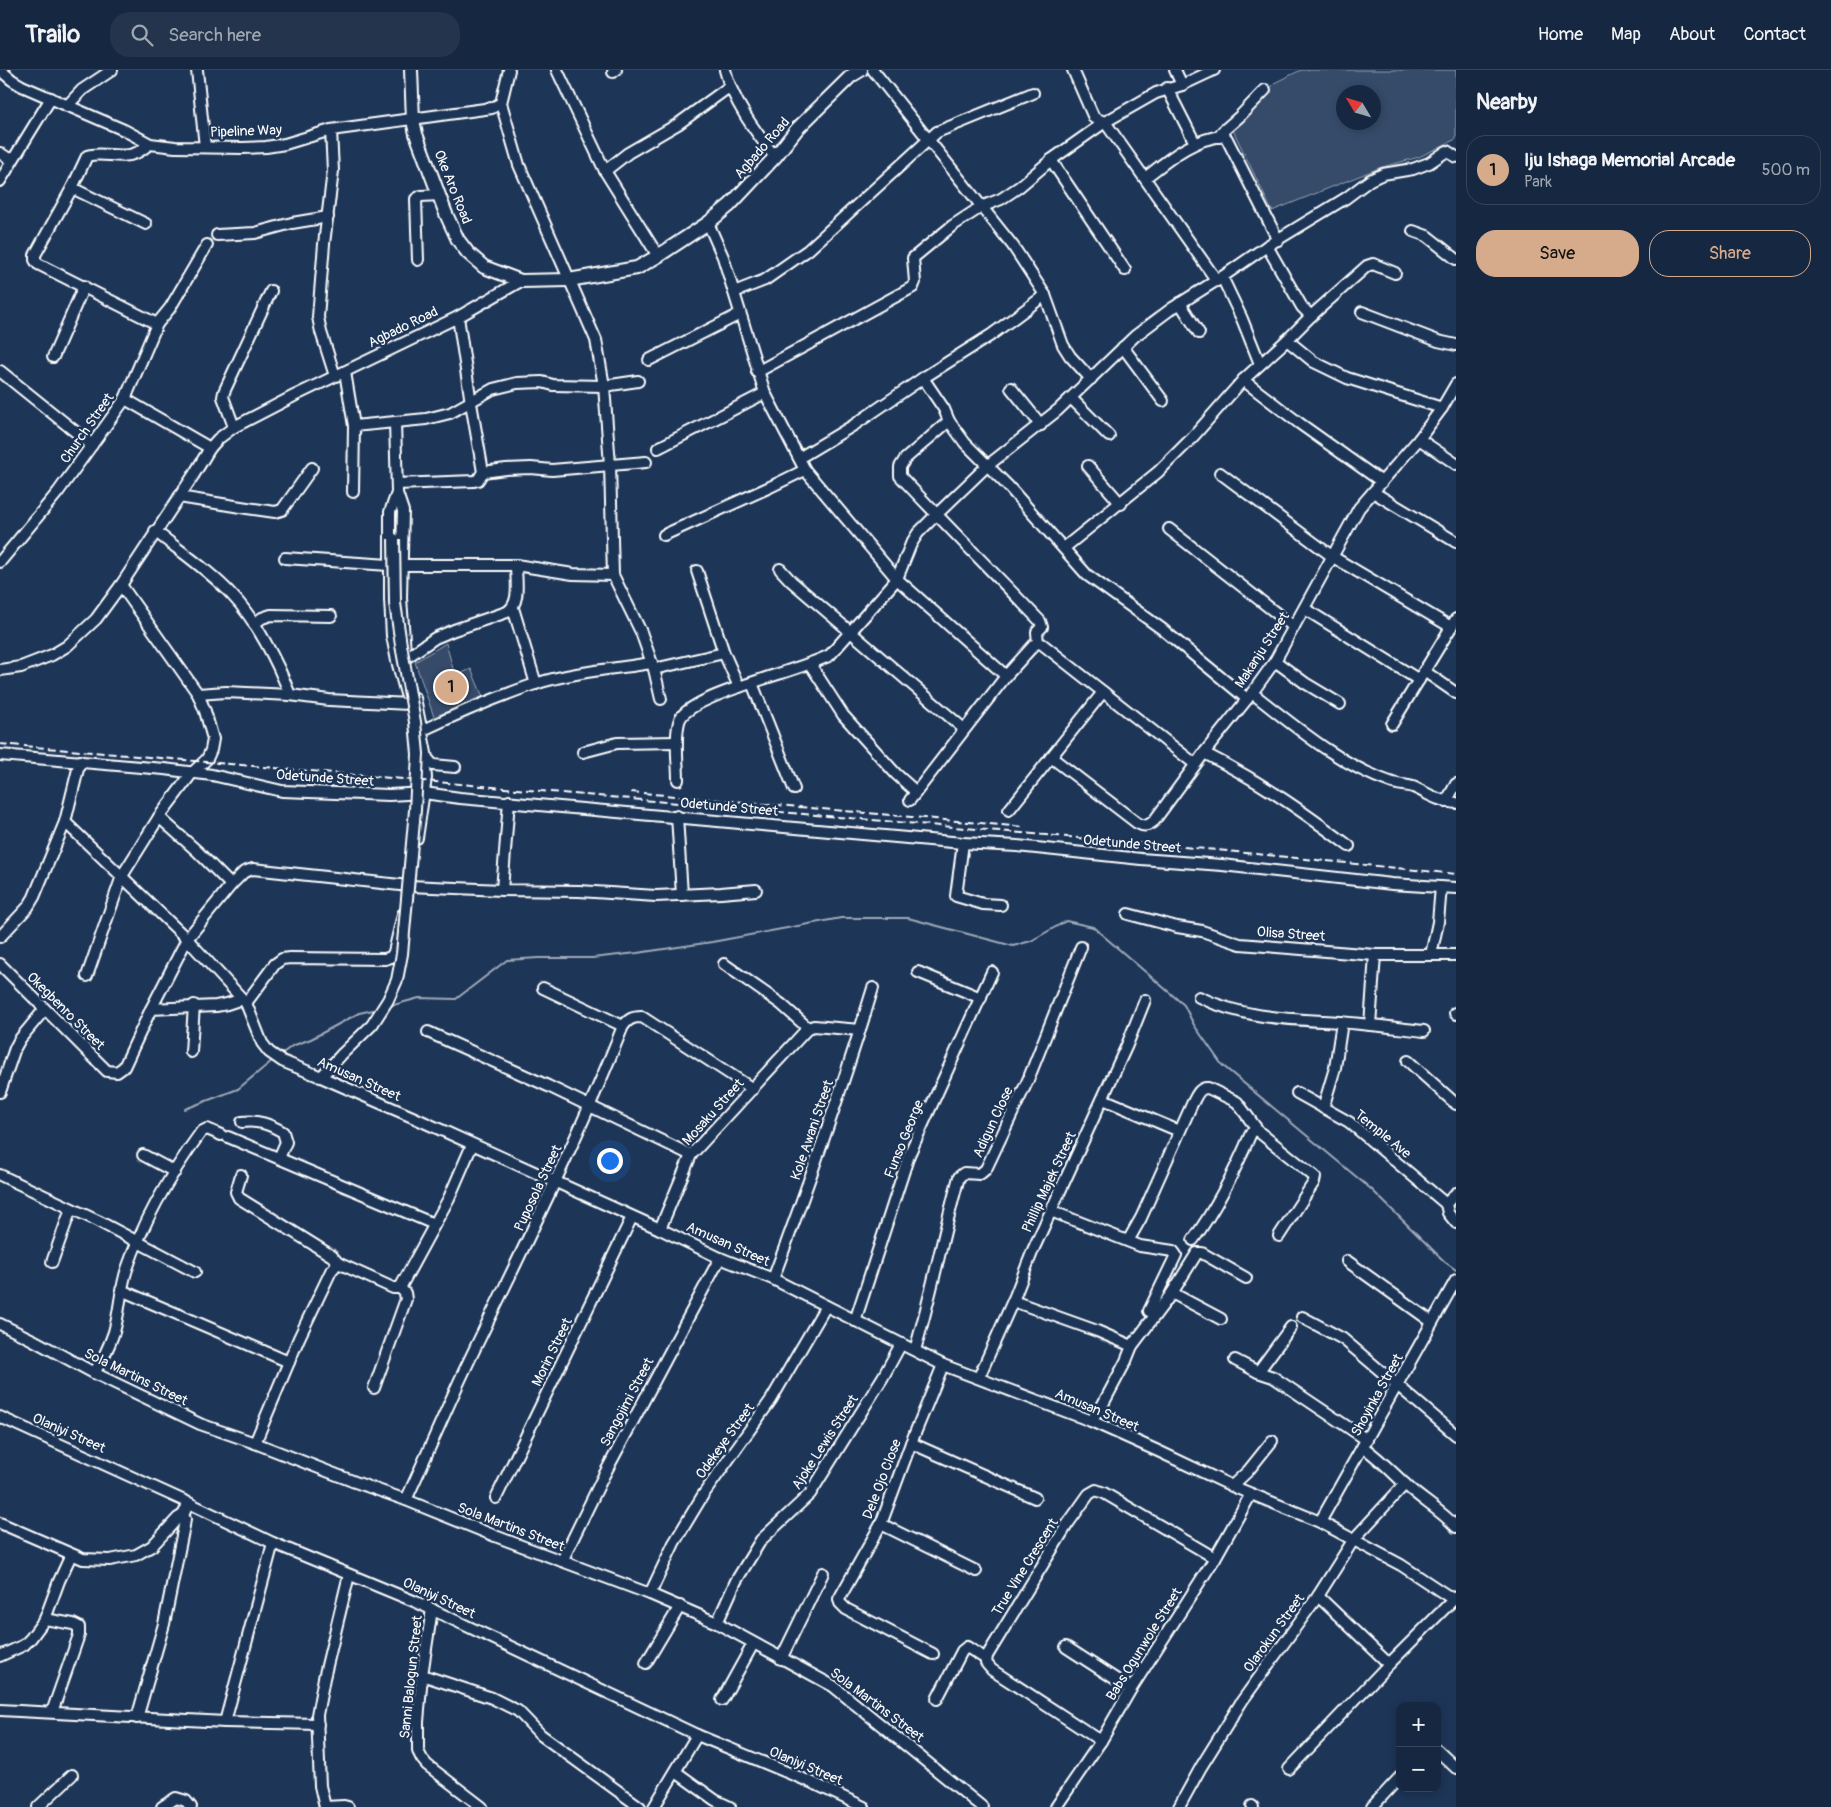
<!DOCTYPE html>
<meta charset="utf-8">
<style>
:root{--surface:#162841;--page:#23344c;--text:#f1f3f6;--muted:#9ea6b1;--line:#35445a;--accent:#d6ab8b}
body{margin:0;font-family:Pangolin,sans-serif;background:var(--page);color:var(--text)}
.controls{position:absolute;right:15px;bottom:15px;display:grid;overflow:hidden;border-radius:10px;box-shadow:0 2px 8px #0003}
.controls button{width:45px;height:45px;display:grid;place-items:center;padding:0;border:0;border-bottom:1px solid var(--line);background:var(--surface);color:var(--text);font:25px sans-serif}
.compass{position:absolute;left:1336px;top:15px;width:45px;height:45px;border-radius:50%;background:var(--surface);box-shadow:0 2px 8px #0003;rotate:308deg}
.you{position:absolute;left:609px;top:1090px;width:18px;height:18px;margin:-12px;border:4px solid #fff;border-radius:50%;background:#1a73e8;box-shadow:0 0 0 8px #1a73e833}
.badge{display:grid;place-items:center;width:32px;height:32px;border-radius:50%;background:var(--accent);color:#111;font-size:16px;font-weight:700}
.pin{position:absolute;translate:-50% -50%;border:2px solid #fff;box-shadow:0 1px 5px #0006}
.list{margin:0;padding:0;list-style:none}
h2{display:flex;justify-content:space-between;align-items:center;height:65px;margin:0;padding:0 20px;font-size:21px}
h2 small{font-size:16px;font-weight:400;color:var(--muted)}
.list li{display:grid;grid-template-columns:32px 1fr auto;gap:15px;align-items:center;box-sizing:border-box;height:70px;margin:0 10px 10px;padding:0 10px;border:1px solid var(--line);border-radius:20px}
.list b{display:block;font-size:19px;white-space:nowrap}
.list p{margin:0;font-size:16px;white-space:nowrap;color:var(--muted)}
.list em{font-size:16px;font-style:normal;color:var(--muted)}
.actions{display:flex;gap:10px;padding:15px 20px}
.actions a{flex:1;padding:11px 0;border:1px solid var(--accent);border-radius:20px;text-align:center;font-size:18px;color:var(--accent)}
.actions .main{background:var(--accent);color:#111}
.icon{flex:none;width:28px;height:28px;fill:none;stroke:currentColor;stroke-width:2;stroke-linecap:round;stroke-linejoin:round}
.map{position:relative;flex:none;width:1456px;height:1737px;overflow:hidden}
header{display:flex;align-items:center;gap:30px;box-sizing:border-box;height:70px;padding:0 25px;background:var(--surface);border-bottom:1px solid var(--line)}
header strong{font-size:24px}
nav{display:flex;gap:28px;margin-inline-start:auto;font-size:18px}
.search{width:350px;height:45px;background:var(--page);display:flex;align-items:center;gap:12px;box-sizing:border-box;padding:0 18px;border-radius:20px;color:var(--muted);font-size:19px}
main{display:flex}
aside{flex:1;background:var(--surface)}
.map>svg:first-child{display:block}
</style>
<header>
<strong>Trailo</strong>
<div class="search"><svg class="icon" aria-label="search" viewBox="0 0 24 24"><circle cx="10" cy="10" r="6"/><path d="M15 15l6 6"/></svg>Search here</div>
<nav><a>Home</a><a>Map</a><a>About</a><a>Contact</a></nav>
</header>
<main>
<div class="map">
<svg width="1456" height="1737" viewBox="0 0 1456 1737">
<rect width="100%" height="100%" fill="#1d3557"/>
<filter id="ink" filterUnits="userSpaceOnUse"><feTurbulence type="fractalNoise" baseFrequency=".02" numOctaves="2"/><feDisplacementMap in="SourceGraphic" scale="10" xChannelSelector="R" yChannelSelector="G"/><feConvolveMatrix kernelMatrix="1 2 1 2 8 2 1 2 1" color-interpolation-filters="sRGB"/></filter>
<g filter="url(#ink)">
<g fill="#364b69" stroke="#9aa5b4" fill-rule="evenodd">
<path d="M1301 0H1456V69L1419 87 1379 98 1272 141 1232 58 1276 12ZM1344 22H1374V52H1344Z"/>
<polygon points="446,573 455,606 471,599 483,627 434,647 415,592"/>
</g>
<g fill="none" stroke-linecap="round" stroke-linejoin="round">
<g stroke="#a0aab8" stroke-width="2">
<polyline points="390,936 419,928 456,929 507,890 538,888 592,888 637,883 712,872 841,848 908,848 1013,876 1031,871 1066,851 1093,857 1184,935 1194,955 1222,995 1371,1119 1445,1192 1456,1200"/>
<polyline points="279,986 292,976 311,969 359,943 378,939"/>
<polyline points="185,1039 238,1019 273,990"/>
</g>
<defs>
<g id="minor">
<polyline points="0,0 12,10 22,16 124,60 150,74 175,77 243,78 266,77 285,74 331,60 492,38 501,33 509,0"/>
<polyline points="197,0 205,77"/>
<polyline points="557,0 605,101 658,186"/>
<path d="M725 0C733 32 755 61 775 87"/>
<polyline points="873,0 1013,176 1045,225 1063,275 1070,286 1091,309"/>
<polyline points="1073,0 1094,48 1105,52 1217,211"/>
<polyline points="1175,0 1182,15"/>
<polyline points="613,2 616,0"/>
<polyline points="1167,18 1195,73"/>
<polyline points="501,33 519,95 596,270 604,316 610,395 613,505 641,562 654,599 661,629"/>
<polyline points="67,36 82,20 112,0"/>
<polyline points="331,60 333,101 324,174 318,247 321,262 335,306"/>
<polyline points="1219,67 1223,61 1239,47 1265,20"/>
<path d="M150 74C145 77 141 81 136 83 121 90 102 81 87 86L72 118 35 185V190L38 194 157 254"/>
<polyline points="0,83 12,91"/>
<polyline points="1051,90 1125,200"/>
<polyline points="605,101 628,83 678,54 729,17"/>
<path d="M1145 108C1168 90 1193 68 1224 66L1227 69 1278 170"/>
<polyline points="0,111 51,28"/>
<polyline points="72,118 146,154"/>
<polyline points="708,153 723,187 765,323 805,400 897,509 1006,606"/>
<polyline points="1413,161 1427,166 1456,189"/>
<polyline points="217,165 255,163 292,153 328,147"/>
<polyline points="1267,176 1302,237 1311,246"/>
<polyline points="418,190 416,129 421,126 439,125"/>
<polyline points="1222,207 1267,176 1346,128 1370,110 1383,104 1413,99 1429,93 1447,81 1456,87"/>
<polyline points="734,222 765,210 808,180 937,62 1033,23"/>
<polyline points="1180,233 1199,263"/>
<polyline points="1362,242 1438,271 1456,275"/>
<polyline points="1287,270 1311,246 1367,196 1373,194 1395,203"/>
<polyline points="1123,277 1163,331"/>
<polyline points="53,287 84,216"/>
<polyline points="649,290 740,244"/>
<polyline points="0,301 92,375"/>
<polyline points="345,302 354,356 353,422"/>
<polyline points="757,302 913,217 915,212 913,188 952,156 981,137 1001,129 1019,117 1051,90 1105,52 1156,23 1182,15 1214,0"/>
<polyline points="923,308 944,339 949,351 965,373 1009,417 1087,505 1162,559 1247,629"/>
<polyline points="1243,310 1299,353 1382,412"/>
<polyline points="1011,318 1041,355"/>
<polyline points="1071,328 1109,366"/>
<polyline points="125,329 210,378"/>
<path d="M949 351 905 389 900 397V406C946 455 994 503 1040 551L1042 557 1037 562 1038 573"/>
<polyline points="395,352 397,421"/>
<polyline points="354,356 426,349 450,343 493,319 517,313 542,312 553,315 604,316 638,311"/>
<polyline points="234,357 223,327 224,322 271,221"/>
<polyline points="1419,369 1456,394"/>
<polyline points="658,378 765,323"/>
<polyline points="799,388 854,355 923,308 991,265 1045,225"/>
<polyline points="1088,396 1121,434"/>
<polyline points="483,402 506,399 531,398 552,400 646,392"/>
<polyline points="1220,403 1333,487 1451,557"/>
<polyline points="397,414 474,411 478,410 483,402 471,333 458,247"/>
<polyline points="1373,422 1456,472"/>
<polyline points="179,427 247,438 275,442 282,440 312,398"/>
<polyline points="1169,459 1294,557"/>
<path d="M155 461C181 482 210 501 232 525 256 550 278 593 290 625"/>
<polyline points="664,465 770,417 805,400"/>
<polyline points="1064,478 1158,402 1192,368 1243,310 1287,270 1314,292 1347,308 1442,338"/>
<polyline points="285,488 389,495"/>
<polyline points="0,492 58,422 125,329 157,254 170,238 207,175"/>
<polyline points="402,495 516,495 573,504 613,505"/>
<polyline points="780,499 791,511 964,659"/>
<polyline points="697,501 724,583 739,617"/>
<polyline points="513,538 536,614"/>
<polyline points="1305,539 1419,610"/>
<polyline points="254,554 262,548 271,545 331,546"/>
<polyline points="405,582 401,528 403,441 397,423 390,442 390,529 392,566 397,591 406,624"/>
<path d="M406 588 435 568 454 560 507 542C521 533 516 511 516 495"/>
<polyline points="1275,591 1305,613 1340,634"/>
<polyline points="810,594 843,645 896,704 916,722"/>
<polyline points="654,599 724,583"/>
<polyline points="0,600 21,597 52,585 67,576 96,549 121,515 193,406 210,378 218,369 234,357 294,326 458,247 521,211"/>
<polyline points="1424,601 1456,623"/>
<polyline points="752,613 794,719"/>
<path d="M1252 623C1295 656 1338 694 1390 712 1398 715 1406 715 1413 717 1429 724 1437 731 1456 733"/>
<polyline points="198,624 226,622 290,625 329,630 409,634"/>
<polyline points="415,628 427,688 433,695 455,697"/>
<polyline points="1392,654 1456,549"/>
<path d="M423 660C459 643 497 627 535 614 573 602 613 599 652 593"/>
<polyline points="583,682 617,673 677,672"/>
<path d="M1204 683C1258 710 1301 740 1349 776"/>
<polyline points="0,685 164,699 212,705 282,721 389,725 424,723 460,728 963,773 1017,776 1141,789 1222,795 1392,814 1456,818"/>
<path d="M1051 687 1137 753C1144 757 1148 756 1154 751L1204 683 1252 623 1275 591 1359 438 1419 369 1442 338 1456 314"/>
<path d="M678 710C678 693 674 664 680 649 692 624 801 601 830 585L897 509 911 474 918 463 936 445 987 396 1058 340 1135 266 1171 239 1222 207 1242 249 1260 294"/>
<polyline points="910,730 1006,606 1034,575 1038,573 1042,574 1195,694"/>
<polyline points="1446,732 1456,714"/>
<polyline points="1009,740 1103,622"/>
<polyline points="677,746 682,825"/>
<polyline points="159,747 197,781 231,815"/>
<polyline points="65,752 187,869 246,933 262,973 269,982 282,991 321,1007 417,1049 660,1159 720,1188 773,1209 943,1295 1091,1351 1158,1381 1232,1416 1320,1452 1401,1495 1454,1530"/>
<path d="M417 768 426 708C426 699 422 691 420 682"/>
<polyline points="963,773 956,826 983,834 1001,835"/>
<polyline points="502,820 509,731"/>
<polyline points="1128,844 1177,857 1202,861 1240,874 1375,885 1456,885"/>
<polyline points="0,867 28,837 34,827 65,752 80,691"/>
<polyline points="1431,885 1438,852 1441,817"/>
<polyline points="0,894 107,1001 117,1002 124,997 151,939 187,869 231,815 244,802 253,799 409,816 502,820 579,821 656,826 721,823 756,820"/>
<polyline points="724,894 781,934 808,958 814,956 860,960"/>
<polyline points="918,902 981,928"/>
<polyline points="87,906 122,806 159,747 192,703 207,689 211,680 213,669 205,641 198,624 121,515"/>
<polyline points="543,918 623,956"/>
<path d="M1199 927C1245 949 1290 949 1339 952 1367 954 1396 958 1424 961"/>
<polyline points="246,933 275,894 282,889 290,888 385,889 391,887 394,882 403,844"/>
<polyline points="151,939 216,936 227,934 242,929"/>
<polyline points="1455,943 1456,944"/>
<polyline points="1370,955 1375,885"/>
<polyline points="428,962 548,1016 691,1085"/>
<polyline points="191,982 194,935"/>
<polyline points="1408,991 1456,1034"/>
<polyline points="321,1007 342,984"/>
<polyline points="0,1022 15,978 20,969 44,940"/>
<polyline points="1297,1023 1349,1052 1446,1134"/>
<polyline points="1103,1029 1179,1061"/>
<polyline points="1323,1038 1335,998 1342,952"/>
<path d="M242 1052C258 1050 269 1054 283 1062L286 1072 279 1088"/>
<polyline points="228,1067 434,1154"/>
<polyline points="143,1085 175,1102"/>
<polyline points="0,1105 98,1151 195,1202"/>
<polyline points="241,1105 236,1122 239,1128 332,1186 338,1193 393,1218 400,1218"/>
<polyline points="1456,1123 1446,1134 1448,1143 1456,1153"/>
<polyline points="1051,1141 1140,1176 1173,1181 1176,1185 1149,1241"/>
<polyline points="660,1159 691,1085 808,958"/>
<path d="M1193 1170C1217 1137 1235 1101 1251 1063L1256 1058"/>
<path d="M1128 1171 1141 1148 1192 1034C1196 1027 1199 1017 1208 1018L1237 1032 1259 1062 1315 1107 1314 1112 1279 1166"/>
<polyline points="1347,1191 1432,1252"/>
<polyline points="52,1192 71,1139"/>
<path d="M773 1209C809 1113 843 1016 873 918"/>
<polyline points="121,1220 289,1292"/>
<polyline points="1172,1223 1221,1249"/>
<polyline points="1013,1231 1097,1261 1132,1276"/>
<polyline points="1302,1247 1343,1269 1456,1365"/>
<polyline points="855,1251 909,1085 992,902"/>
<polyline points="0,1254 33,1270 94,1303 200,1354 255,1373 355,1412 406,1430 495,1466 650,1524 717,1553 833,1616 982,1737"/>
<path d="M915 1280C932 1222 943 1164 959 1107L964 1103 980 1104 986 1099 1028 1010 1081 877"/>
<polyline points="1235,1290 1258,1302 1273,1307 1367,1370"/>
<polyline points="1258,1302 1291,1257"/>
<path d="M94 1303C102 1291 109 1277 114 1262 120 1241 120 1219 127 1199 143 1152 172 1102 201 1062L207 1059 221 1065"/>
<polyline points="979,1307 1015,1226 1033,1180 1127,975 1145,930"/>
<polyline points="374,1318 406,1229 405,1223 400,1218 449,1128 472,1075"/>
<polyline points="0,1347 189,1433 273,1473 416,1532 697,1665 813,1713 864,1737"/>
<polyline points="1091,1351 1102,1336 1126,1291 1132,1276 1172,1223 1197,1183 1202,1183 1246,1208"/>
<polyline points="255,1373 299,1268 331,1201 338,1193"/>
<polyline points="911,1373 1035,1428"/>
<path d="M1363 1377C1379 1388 1391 1401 1405 1414 1421 1430 1441 1440 1456 1457"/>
<polyline points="1232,1416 1248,1401 1272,1371"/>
<polyline points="496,1428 632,1147"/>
<path d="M406 1430C427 1385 446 1339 467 1295 521 1182 577 1072 623 956 629 949 632 947 642 947L753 1019"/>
<polyline points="1320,1452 1456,1210"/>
<polyline points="0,1453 83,1489 110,1490 136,1485 152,1476 178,1448 183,1445"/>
<polyline points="881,1454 976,1501"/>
<polyline points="562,1491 603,1407 720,1188"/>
<polyline points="650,1524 674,1473 703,1425 771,1330 826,1236"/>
<polyline points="1318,1526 1389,1594"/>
<polyline points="432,1539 422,1605 418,1652 418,1681 422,1689 427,1695 482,1737"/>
<polyline points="45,1549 73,1554 79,1557 79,1565 52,1642"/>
<polyline points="717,1553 736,1511 761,1470 810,1424 883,1307 901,1274"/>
<polyline points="1066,1577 1131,1619"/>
<polyline points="933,1584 846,1539 840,1533 839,1529 881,1454 911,1373 943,1295"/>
<polyline points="0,1586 24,1575 31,1568 45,1549 59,1511 71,1485"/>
<polyline points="781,1589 823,1503"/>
<polyline points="646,1593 680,1536"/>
<polyline points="422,1605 492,1628 518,1641 541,1665 640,1737"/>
<polyline points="937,1629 962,1581 967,1577 986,1589"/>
<polyline points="722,1630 753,1574"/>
<polyline points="0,1640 225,1652 318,1654"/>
<polyline points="137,1648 164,1554 184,1456 185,1449 183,1445 189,1433"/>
<polyline points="225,1652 273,1473"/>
<polyline points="1101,1671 992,1600 986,1593 987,1586 1067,1455 1089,1424 1096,1420 1104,1423 1215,1488"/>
<polyline points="1437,1680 1456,1698"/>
<polyline points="1289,1699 1389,1594 1456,1527"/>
<polyline points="676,1702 715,1730 730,1737"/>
<polyline points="1252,1736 1253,1737"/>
<polyline points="38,1737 72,1705"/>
<polyline points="162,1737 176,1728 186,1731 191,1737"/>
<polyline points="325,1737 320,1716 317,1645 324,1608 349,1505"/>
<polyline points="325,1737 344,1736 348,1737"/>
<polyline points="654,1737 697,1665"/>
<polyline points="1056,1737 1101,1671 1131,1619 1215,1488 1251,1424"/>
<polyline points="1179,1737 1201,1697 1242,1631 1318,1526 1354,1469 1405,1414"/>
<polyline points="1372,1737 1400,1707"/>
</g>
<polyline id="major" points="411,0 413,50 416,64 446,144 458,170 468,183 484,197 521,211 569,210 631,199 637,198 658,186 708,153 730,135 775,87 797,59 851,6 861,0"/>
</defs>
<use href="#minor" stroke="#fff" stroke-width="14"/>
<use href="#major" stroke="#fff" stroke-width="16"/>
<use href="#minor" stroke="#1d3557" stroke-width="10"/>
<use href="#major" stroke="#1d3557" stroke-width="12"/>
<g stroke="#fff" stroke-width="2" stroke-dasharray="8 4" stroke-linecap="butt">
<polyline points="0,674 1217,780 1456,804"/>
<polyline points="631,722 1024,757"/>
</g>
<defs>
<polyline id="minor-bridge" points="342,984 372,955 388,930 397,910 402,884 415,740 418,684 415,652 401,575 395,533 394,469"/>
</defs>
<use href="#minor-bridge" stroke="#fff" stroke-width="14" stroke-linecap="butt"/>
<use href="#minor-bridge" stroke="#1d3557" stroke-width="10"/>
</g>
</g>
<g text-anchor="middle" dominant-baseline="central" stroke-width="5" stroke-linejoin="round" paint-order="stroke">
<g font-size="14" fill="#fff" stroke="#1d3557">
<text transform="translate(246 61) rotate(-2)">Pipeline Way</text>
<text transform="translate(762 78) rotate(-49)">Agbado Road</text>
<text transform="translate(453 117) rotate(68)">Oke Aro Road</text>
<text transform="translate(403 257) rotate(-26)">Agbado Road</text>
<text transform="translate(87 358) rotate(-55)">Church Street</text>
<text transform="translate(1262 580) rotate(-57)">Makanju Street</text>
<text transform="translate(325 708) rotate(4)">Odetunde Street</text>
<text transform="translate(729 737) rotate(5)">Odetunde Street</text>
<text transform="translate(1132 774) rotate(5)">Odetunde Street</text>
<text transform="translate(1291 864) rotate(4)">Olisa Street</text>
<text transform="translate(66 941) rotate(45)">Okegbenro Street</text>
<text transform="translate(359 1009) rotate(24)">Amusan Street</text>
<text transform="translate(713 1042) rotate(-48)">Mosaku Street</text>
<text transform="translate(993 1052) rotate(-65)">Adigun Close</text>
<text transform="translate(812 1060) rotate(-71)">Kole Awani Street</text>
<text transform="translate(1383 1064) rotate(39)">Temple Ave</text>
<text transform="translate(904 1069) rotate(-68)">Funso George</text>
<text transform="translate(1049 1112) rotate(-65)">Phillip Majek Street</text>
<text transform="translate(538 1118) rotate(-65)">Puposola Street</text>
<text transform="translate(728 1174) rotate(24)">Amusan Street</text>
<text transform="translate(552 1282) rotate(-64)">Morin Street</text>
<text transform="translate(136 1307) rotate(26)">Sola Martins Street</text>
<text transform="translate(1377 1325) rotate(-61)">Shoyinka Street</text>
<text transform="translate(627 1332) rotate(-62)">Sangojimi Street</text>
<text transform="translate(1097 1340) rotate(23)">Amusan Street</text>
<text transform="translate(69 1363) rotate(24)">Olaniyi Street</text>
<text transform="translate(725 1371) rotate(-54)">Odekeye Street</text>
<text transform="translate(825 1372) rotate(-57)">Ajoke Lewis Street</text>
<text transform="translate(882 1409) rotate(-69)">Dele Ojo Close</text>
<text transform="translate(511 1457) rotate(21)">Sola Martins Street</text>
<text transform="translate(1025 1497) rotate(-58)">True Vine Crescent</text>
<text transform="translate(439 1528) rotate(25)">Olaniyi Street</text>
<text transform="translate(1274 1563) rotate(-54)">Olarokun Street</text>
<text transform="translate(1144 1574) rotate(-58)">Babs Ogunwole Street</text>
<text transform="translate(411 1607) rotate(-84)">Sanni Balogun Street</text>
<text transform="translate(877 1635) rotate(37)">Sola Martins Street</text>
<text transform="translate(806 1696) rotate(23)">Olaniyi Street</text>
</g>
</g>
</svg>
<div class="controls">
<button>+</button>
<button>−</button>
</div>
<svg class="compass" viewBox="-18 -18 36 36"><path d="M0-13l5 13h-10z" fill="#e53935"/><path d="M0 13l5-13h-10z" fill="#9ea6b1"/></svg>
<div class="you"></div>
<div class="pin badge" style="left:451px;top:617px">1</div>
</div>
<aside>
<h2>Nearby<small></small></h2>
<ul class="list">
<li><span class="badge">1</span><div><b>Iju Ishaga Memorial Arcade</b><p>Park</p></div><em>500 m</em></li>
</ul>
<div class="actions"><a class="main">Save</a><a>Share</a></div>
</aside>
</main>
